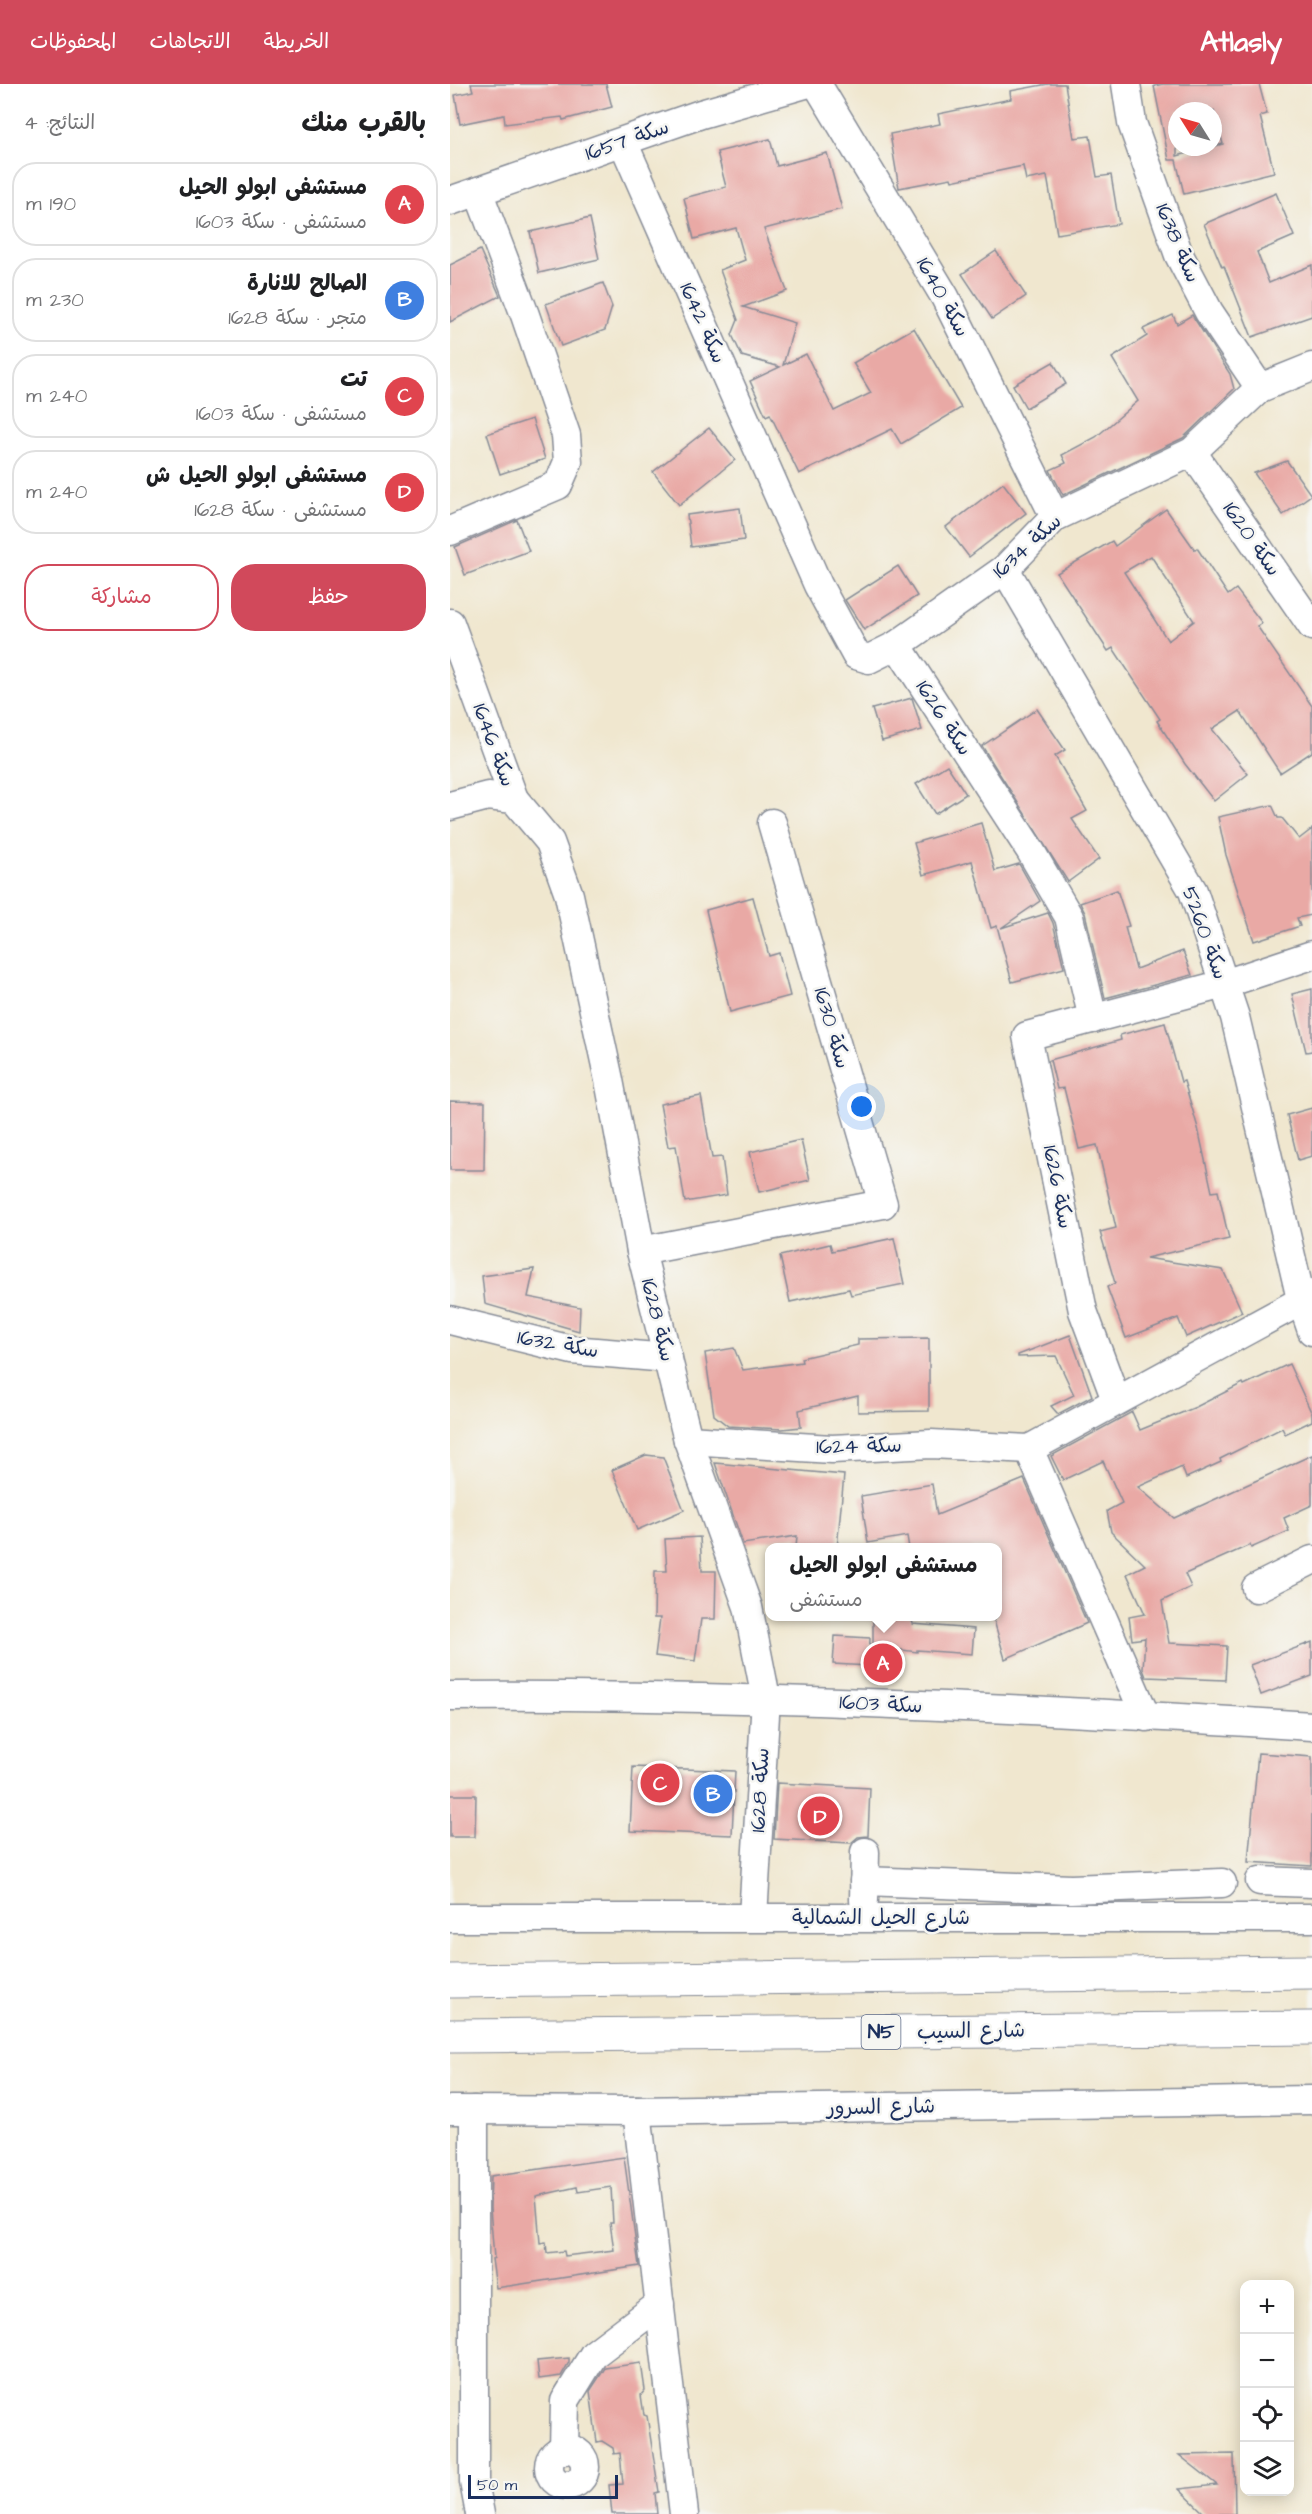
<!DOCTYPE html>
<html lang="ar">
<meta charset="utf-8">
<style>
:root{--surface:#fff;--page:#f6f6f6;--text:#202124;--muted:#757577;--line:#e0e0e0;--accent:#d1495b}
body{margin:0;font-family:"Architects Daughter","Playpen Sans Arabic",sans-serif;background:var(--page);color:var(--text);direction:rtl}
.controls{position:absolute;right:18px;bottom:18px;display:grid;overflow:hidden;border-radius:12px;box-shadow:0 3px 15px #0003}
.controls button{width:54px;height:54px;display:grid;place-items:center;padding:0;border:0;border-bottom:2px solid var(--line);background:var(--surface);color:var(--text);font:30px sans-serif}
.compass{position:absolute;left:718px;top:18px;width:54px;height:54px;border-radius:50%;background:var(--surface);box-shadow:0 3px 15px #0003;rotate:307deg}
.scale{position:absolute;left:18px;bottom:15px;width:150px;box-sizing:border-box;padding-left:6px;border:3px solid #1b2f5e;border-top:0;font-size:16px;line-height:21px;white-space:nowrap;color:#1b2f5e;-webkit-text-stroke:4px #f6f6f2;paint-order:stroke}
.you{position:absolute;left:412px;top:1023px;width:21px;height:21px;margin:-15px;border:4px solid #fff;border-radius:50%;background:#1a73e8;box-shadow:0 0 0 9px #1a73e833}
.badge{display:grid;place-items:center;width:39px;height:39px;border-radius:50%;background:var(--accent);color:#fff;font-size:20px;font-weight:700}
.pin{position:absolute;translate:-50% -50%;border:3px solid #fff;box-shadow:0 2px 6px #0006}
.popup{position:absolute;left:315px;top:1459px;width:237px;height:78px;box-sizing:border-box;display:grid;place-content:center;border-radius:12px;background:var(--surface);filter:drop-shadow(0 2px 4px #0005);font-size:20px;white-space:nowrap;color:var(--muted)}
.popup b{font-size:22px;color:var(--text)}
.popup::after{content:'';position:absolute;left:50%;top:100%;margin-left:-12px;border:12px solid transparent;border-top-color:var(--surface)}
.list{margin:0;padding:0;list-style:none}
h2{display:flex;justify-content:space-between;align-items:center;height:78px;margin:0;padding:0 24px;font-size:26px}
h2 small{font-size:20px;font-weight:400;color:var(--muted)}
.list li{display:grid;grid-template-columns:39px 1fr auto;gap:18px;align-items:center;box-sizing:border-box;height:84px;margin:0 12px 12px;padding:0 12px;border:2px solid var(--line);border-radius:24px}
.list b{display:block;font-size:22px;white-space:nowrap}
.list p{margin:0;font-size:20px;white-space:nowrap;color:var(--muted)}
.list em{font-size:20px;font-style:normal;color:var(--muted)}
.actions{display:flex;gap:12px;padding:18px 24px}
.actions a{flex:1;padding:14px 0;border:2px solid var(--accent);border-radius:24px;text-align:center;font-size:21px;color:var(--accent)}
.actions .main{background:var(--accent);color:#fff}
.icon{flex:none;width:33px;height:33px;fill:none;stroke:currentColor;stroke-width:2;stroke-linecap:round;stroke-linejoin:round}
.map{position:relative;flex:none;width:862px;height:2430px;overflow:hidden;direction:ltr}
header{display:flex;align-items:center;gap:36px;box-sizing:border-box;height:84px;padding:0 30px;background:var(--accent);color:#fff}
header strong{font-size:28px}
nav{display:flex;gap:33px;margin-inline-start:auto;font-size:21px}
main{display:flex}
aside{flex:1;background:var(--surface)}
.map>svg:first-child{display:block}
</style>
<header>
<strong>Atlasly</strong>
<nav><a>الخريطة</a><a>الاتجاهات</a><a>المحفوظات</a></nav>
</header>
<main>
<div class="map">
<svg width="862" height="2430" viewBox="0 0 862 2430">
<rect width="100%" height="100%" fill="#f6f6f2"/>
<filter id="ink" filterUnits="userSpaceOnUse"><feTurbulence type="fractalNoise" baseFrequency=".0167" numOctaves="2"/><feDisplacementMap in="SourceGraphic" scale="12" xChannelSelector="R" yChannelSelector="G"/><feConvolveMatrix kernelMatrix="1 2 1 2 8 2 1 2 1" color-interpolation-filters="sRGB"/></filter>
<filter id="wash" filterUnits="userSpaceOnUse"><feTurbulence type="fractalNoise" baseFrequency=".008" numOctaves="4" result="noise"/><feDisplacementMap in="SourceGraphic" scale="24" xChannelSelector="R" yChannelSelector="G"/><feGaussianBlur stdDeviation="1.35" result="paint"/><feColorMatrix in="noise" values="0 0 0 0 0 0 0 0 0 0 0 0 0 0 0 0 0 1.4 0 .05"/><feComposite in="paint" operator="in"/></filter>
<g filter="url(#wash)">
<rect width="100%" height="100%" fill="#f0e7cf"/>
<g id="blocks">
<g fill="#e9a9a5" fill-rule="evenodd">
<polygon points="21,0 156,0 162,23 113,36 112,33 55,40 54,31 10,40 5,11 23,7"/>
<polygon points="598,0 615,0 624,54 640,52 647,93 661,91 669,140 607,150 597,92 576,96 573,82 502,97 501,94 449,104 440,50 490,40 488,30 561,15 560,7"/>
<path d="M713 0H809L817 30 810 32 824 88 734 110 726 76H719L704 2ZM727 27H764L773 60 727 72Z"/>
<polygon points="320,55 327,82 377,69 392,125 314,145 337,207 293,223 345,239 333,281 356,270 384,327 421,309 403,279 464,244 511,324 451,360 442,345 349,390 320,330 316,332 300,297 330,283 292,272 282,251 288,236 270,186 295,176 286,144 244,155 234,114 276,103 267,68"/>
<polygon points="826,109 844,152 807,168 819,199 862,181 862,232 802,253 774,182 772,183 754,140"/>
<polygon points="140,134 149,175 89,189 80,148"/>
<polygon points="30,166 50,212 0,238 0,181"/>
<polygon points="546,167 576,212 542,235 512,190"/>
<polygon points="153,199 162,223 155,246 111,262 96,220"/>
<polygon points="723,231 727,240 742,231 780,290 784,305 733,354 613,411 600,386 616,379 612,371 646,353 688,317 662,274 697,252 693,245"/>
<polygon points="603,278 616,300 576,324 563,301"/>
<polygon points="82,335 95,375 50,390 37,350"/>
<polygon points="259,344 285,376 229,421 203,388"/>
<polygon points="837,377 861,411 833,431 804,389"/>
<polygon points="553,399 576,429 519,473 496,443"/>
<polygon points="290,424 294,456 241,463 237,431"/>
<path d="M716 425 745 466 747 464 778 511 786 505 812 539 807 542 862 622V668L830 689 790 627 762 645 798 690 764 717 735 680 707 637 710 635 663 564 658 567 607 489 662 457 665 462ZM701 472 744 537 718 557 674 488Z"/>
<polygon points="67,436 79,467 15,491 5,463"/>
<polygon points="448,482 467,512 414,546 395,516"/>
<polygon points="462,614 472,646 432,657 422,625"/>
<polygon points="587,625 615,666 605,672 637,727 622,735 649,775 618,798 532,662"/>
<polygon points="497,681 516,710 485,730 466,700"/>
<polygon points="822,721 828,734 832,734 849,755 862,745 862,831 847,834 850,842 804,857 776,771 768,733"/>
<polygon points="531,739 545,787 569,780 590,817 551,844 598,829 603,839 614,884 562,898 547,842 541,844 522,777 473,791 464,759"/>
<polygon points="667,806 679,842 675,843 686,885 733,867 742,891 655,914 635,829 630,819"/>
<polygon points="303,813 319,872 329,869 340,912 280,928 256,826"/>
<polygon points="862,905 862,967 856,968 842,910"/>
<polygon points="715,939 731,998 734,997 748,1044 762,1108 768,1107 779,1155 696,1174 773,1186 792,1228 736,1253 728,1234 676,1254 657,1203 665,1199 650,1148 666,1144 647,1061 629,1065 614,1004 607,1005 600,976 671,956 670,951"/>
<polygon points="251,1012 262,1074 272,1073 277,1111 235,1118 226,1062 218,1063 210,1020"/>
<polygon points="0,1017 35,1018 34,1086 0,1086"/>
<polygon points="862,1024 862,1072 848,1076 837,1031"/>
<polygon points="351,1056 360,1096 309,1108 300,1068"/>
<polygon points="444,1154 454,1200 401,1211 399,1205 340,1218 330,1172 380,1160 382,1167"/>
<polygon points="84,1185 78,1213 130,1223 129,1247 35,1220 32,1192"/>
<polygon points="620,1251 642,1312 608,1330 601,1322 624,1311 606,1272 568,1273 568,1271"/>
<polygon points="479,1254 479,1327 408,1328 408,1312 349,1326 351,1343 332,1345 278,1342 264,1331 255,1269 284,1264 293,1286 352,1278 351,1274 408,1261 408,1255"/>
<polygon points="839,1280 862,1330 862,1337 835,1350 832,1344 770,1375 771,1378 736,1394 732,1383 688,1403 724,1434 862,1371 862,1421 834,1434 839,1447 801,1464 800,1461 735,1490 741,1503 712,1517 719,1559 777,1562 775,1596 696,1593 693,1585 695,1554 682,1556 679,1533 695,1530 677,1490 695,1481 661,1448 657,1427 672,1419 653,1377 613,1396 601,1372 682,1328 690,1346 746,1323 793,1299 794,1301"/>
<polygon points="196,1371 213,1373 234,1426 187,1446 162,1386"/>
<polygon points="265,1379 394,1391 387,1464 346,1464 347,1452 293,1460"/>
<polygon points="574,1395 637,1539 555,1575 543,1533 547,1533 547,1464 459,1464 457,1452 418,1459 411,1412 482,1400 487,1431"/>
<polygon points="250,1453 252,1487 266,1487 265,1535 251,1535 245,1577 205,1572 210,1534 204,1534 205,1487 217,1487 215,1455"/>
<polygon points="423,1533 461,1533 463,1540 524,1545 522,1570 467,1566 467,1568 423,1562"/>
<polygon points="385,1552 420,1554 419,1582 383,1580"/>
<polygon points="862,1558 862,1592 811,1611 800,1581"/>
<polygon points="808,1669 862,1673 862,1782 798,1778"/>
<polygon points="183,1683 285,1687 282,1751 180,1747"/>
<polygon points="327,1699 420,1704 418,1752 408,1753 401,1759 324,1755"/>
<polygon points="0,1711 26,1711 25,1753 0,1753"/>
<path d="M174 2073 189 2182 46 2204 42 2175 44 2174 40 2124 41 2092ZM127 2103 128 2108 161 2103 163 2139H160L164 2166 115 2172 114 2167 97 2169 96 2158 90 2159 86 2112Z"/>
<polygon points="119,2274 119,2278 111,2292 89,2295 87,2277"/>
<polygon points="191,2279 195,2306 191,2311 194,2331 197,2332 209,2408 205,2409 207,2430 162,2430 159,2401 173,2400 170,2369 164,2370 163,2364 152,2357 147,2358 140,2307 155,2284"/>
<polygon points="784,2370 785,2430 755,2430 729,2405 767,2401 729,2371"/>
</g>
</g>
</g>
<g filter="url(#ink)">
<use href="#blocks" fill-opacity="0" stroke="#868b96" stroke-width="1.5"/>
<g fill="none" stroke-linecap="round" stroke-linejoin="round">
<defs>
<g id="minor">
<polyline points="367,0 495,213 605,433"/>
<polyline points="676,0 682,39 729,171 759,228 810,304"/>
<polyline points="173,58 368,501 406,571 419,575 447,561 555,485 605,433 742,368 810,304 862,283"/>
<polyline points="0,117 251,30 355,0"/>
<polyline points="742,368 862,542"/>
<polyline points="0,447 108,401 118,378 116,351 75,231 28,107"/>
<polyline points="555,485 743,807 785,933 851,1215 862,1247"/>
<polyline points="0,539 64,715"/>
<polyline points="447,561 580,766 619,833 643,935"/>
<polyline points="0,722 38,712 64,715 100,758 119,811 159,996 191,1167 238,1356 298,1523 316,1614 303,1833"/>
<polyline points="191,1167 433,1120 322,739"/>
<polyline points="0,1236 122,1266 218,1274"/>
<polyline points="666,1316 633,1227 577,952 774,900 862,871"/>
<polyline points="238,1356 382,1365 481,1360 579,1365 862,1211"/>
<polyline points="579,1365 696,1633"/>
<polyline points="806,1504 862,1476"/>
<path d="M0 1612C287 1610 575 1624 862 1642"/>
<polyline points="414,1797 621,1805 772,1799"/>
<polyline points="810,1797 862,1799"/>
<polyline points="414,1816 415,1768"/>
<polyline points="0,1834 862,1834"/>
<polyline points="0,2026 187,2027 862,2016"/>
<polyline points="24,2026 24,2398 30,2430"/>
<polyline points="187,2027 234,2430"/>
<circle cx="117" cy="2383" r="18"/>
<polyline points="114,2366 115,2317 144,2270 210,2220"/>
</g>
<g id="highway">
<polyline points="0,1897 862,1888"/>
<polyline points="0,1952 862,1944"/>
</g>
</defs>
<use href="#minor" stroke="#868b96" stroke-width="31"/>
<use href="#highway" stroke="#868b96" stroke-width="35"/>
<use href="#minor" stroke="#fff" stroke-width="28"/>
<use href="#highway" stroke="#fff" stroke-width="33"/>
</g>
</g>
<g text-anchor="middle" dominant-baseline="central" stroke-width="5" stroke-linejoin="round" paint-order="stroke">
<rect fill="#f6f6f2" stroke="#5d6b8a" stroke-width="1.5" x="411.5" y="1931" width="39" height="34" rx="4.5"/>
<g font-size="20" font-weight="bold" fill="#1b2f5e">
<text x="431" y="1948">N5</text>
</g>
<g font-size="21" fill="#1b2f5e" stroke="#f6f6f2">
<text transform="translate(177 56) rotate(-19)">سكة 1657</text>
<text transform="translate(728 159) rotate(67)">سكة 1638</text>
<text transform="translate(493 213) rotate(61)">سكة 1640</text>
<text transform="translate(253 239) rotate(66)">سكة 1642</text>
<text transform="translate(802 455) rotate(55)">سكة 1620</text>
<text transform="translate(577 462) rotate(-42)">سكة 1634</text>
<text transform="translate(494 634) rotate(57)">سكة 1626</text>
<text transform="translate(44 661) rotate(70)">سكة 1646</text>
<text transform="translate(755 849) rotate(70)">سكة 5260</text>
<text transform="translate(382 944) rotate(74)">سكة 1630</text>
<text transform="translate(608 1103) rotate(79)">سكة 1626</text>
<text transform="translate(208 1236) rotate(76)">سكة 1628</text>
<text transform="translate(108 1260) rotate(10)">سكة 1632</text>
<text transform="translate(409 1362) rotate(-1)">سكة 1624</text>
<text transform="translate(431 1620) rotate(3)">سكة 1603</text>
<text transform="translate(310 1706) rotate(-87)">سكة 1628</text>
<text x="431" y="1833">شارع الحيل الشمالية</text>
<text transform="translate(521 1947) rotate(-1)">شارع السيب</text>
<text transform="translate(431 2023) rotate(-1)">شارع السرور</text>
</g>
</g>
</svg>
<div class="controls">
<button>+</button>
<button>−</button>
<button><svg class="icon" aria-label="locate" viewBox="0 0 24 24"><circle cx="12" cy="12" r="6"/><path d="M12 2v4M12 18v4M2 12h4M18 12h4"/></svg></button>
<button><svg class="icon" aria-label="layers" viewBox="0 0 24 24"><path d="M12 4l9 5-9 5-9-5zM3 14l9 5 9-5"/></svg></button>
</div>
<svg class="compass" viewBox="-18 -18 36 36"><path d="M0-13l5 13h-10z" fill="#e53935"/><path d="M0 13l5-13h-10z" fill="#757577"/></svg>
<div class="scale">50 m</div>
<div class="you"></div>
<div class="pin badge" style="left:433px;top:1579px;background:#e0444e">A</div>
<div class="popup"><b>مستشفى ابولو الحيل</b>مستشفى</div>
<div class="pin badge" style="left:263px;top:1710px;background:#3f7fe0">B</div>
<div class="pin badge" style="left:210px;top:1699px;background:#e0444e">C</div>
<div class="pin badge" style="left:370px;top:1732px;background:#e0444e">D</div>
</div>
<aside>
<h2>بالقرب منك<small>النتائج: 4</small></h2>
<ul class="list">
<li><span class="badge" style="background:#e0444e">A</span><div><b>مستشفى ابولو الحيل</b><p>مستشفى · سكة 1603</p></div><em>190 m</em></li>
<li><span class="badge" style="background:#3f7fe0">B</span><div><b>الصالح للانارة</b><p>متجر · سكة 1628</p></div><em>230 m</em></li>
<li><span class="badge" style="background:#e0444e">C</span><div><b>تت</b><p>مستشفى · سكة 1603</p></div><em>240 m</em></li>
<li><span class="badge" style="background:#e0444e">D</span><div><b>مستشفى ابولو الحيل ش</b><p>مستشفى · سكة 1628</p></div><em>240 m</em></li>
</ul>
<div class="actions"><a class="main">حفظ</a><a>مشاركة</a></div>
</aside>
</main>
